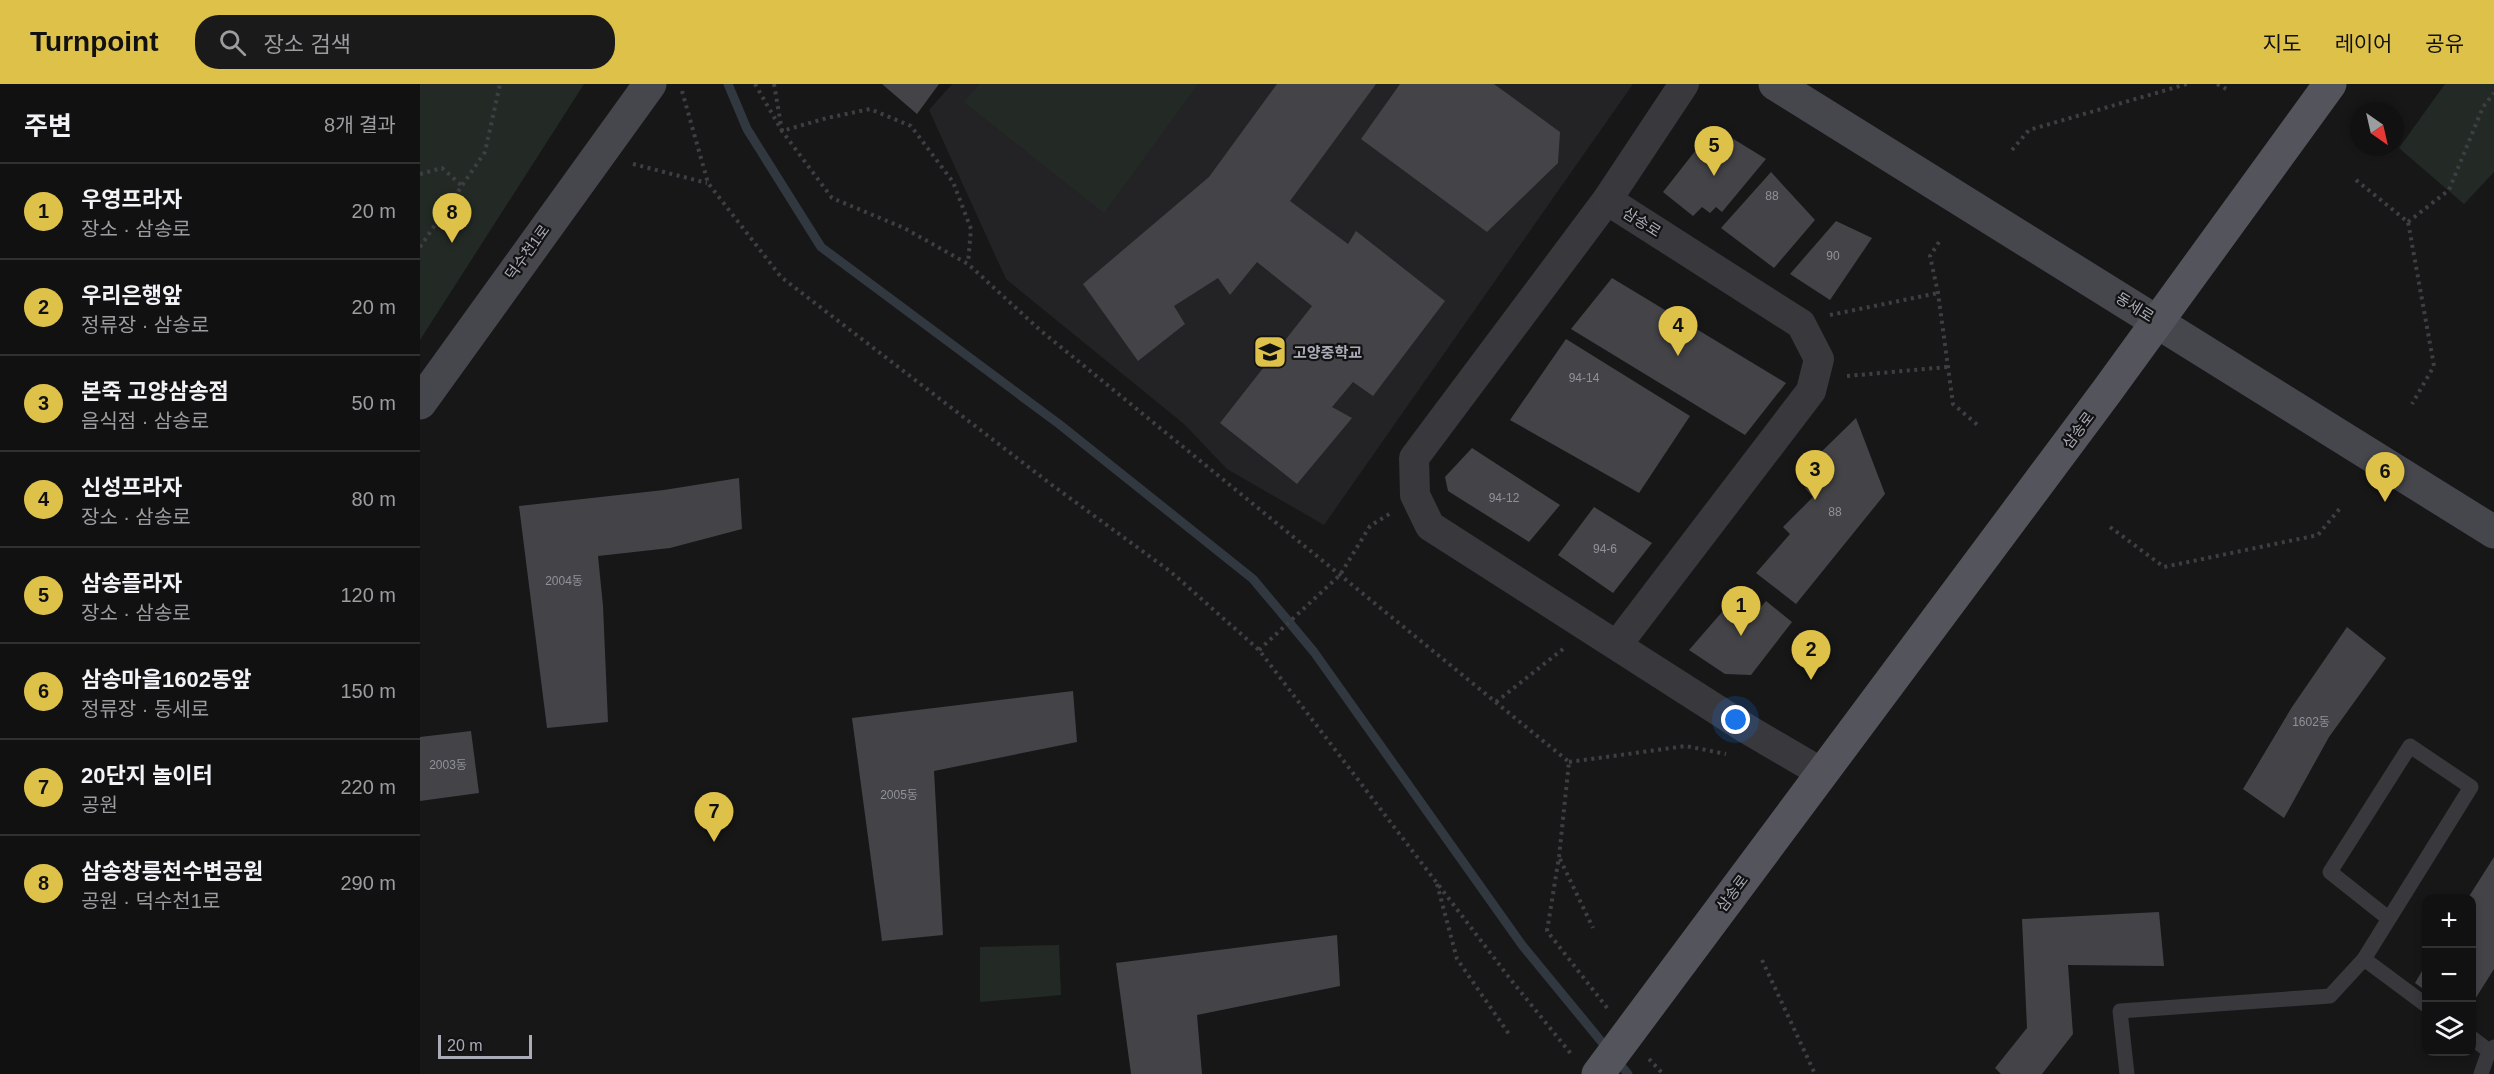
<!DOCTYPE html>
<html lang="ko">
<meta charset="utf-8">
<style>
:root{--surface:#111112;--page:#1a1a1b;--text:#f1f3f6;--muted:#9c9d9f;--line:#303132;--accent:#dec149}
body{margin:0;font-family:Helvetica,"Noto Sans KR",sans-serif;background:var(--page);color:var(--text)}
.controls{position:absolute;right:18px;bottom:18px;display:grid;overflow:hidden;border-radius:12px;box-shadow:0 3px 9px #0003}
.controls button{width:54px;height:54px;display:grid;place-items:center;padding:0;border:0;border-bottom:2px solid var(--line);background:var(--surface);color:var(--text);font:30px sans-serif}
.compass{position:absolute;left:1930px;top:18px;width:54px;height:54px;border-radius:50%;background:var(--surface);box-shadow:0 3px 9px #0003;rotate:146deg}
.scale{position:absolute;left:18px;bottom:15px;width:94px;box-sizing:border-box;padding-left:6px;border:3px solid #aaacb7;border-top:0;font-size:16px;line-height:21px;white-space:nowrap;color:#aaacb7;-webkit-text-stroke:4px #121213;paint-order:stroke}
.you{position:absolute;left:1316px;top:636px;width:21px;height:21px;margin:-15px;border:4px solid #fff;border-radius:50%;background:#1a73e8;box-shadow:0 0 0 9px #1a73e833}
.badge{display:grid;place-items:center;width:39px;height:39px;border-radius:50%;background:var(--accent);color:#111;font-size:20px;font-weight:700}
.pin{position:absolute;translate:-50% -50px;filter:drop-shadow(0 2px 3px #0008)}
.pin::after{content:'';position:absolute;top:32px;width:21px;height:18px;background:inherit;clip-path:polygon(0 0,100% 0,50% 100%)}
.list{margin:0;padding:0;list-style:none}
h2{display:flex;justify-content:space-between;align-items:center;height:78px;margin:0;padding:0 24px;font-size:26px}
h2 small{font-size:20px;font-weight:400;color:var(--muted)}
.list li{display:grid;grid-template-columns:39px 1fr auto;gap:18px;align-items:center;box-sizing:border-box;height:96px;padding:0 24px;border-top:2px solid var(--line)}
.list b{display:block;font-size:22px;white-space:nowrap}
.list p{margin:0;font-size:20px;white-space:nowrap;color:var(--muted)}
.list em{font-size:20px;font-style:normal;color:var(--muted)}
.icon{flex:none;width:33px;height:33px;fill:none;stroke:currentColor;stroke-width:2;stroke-linecap:round;stroke-linejoin:round}
.map{position:relative;flex:none;width:2074px;height:990px;overflow:hidden}
header{display:flex;align-items:center;gap:36px;box-sizing:border-box;height:84px;padding:0 30px;background:var(--accent);color:#111}
header strong{font-size:28px}
nav{display:flex;gap:33px;margin-inline-start:auto;font-size:21px}
.search{width:420px;height:54px;background:var(--page);display:flex;align-items:center;gap:15px;box-sizing:border-box;padding:0 21px;border-radius:24px;color:var(--muted);font-size:22px}
main{display:flex}
aside{flex:1;background:var(--surface)}
.map>svg:first-child{display:block}
</style>
<header>
<strong>Turnpoint</strong>
<div class="search"><svg class="icon" aria-label="search" viewBox="0 0 24 24"><circle cx="10" cy="10" r="6"/><path d="M15 15l6 6"/></svg>장소 검색</div>
<nav><a>지도</a><a>레이어</a><a>공유</a></nav>
</header>
<main>
<aside>
<h2>주변<small>8개 결과</small></h2>
<ul class="list">
<li><span class="badge">1</span><div><b>우영프라자</b><p>장소 · 삼송로</p></div><em>20 m</em></li>
<li><span class="badge">2</span><div><b>우리은행앞</b><p>정류장 · 삼송로</p></div><em>20 m</em></li>
<li><span class="badge">3</span><div><b>본죽 고양삼송점</b><p>음식점 · 삼송로</p></div><em>50 m</em></li>
<li><span class="badge">4</span><div><b>신성프라자</b><p>장소 · 삼송로</p></div><em>80 m</em></li>
<li><span class="badge">5</span><div><b>삼송플라자</b><p>장소 · 삼송로</p></div><em>120 m</em></li>
<li><span class="badge">6</span><div><b>삼송마을1602동앞</b><p>정류장 · 동세로</p></div><em>150 m</em></li>
<li><span class="badge">7</span><div><b>20단지 놀이터</b><p>공원</p></div><em>220 m</em></li>
<li><span class="badge">8</span><div><b>삼송창릉천수변공원</b><p>공원 · 덕수천1로</p></div><em>290 m</em></li>
</ul>
</aside>
<div class="map">
<svg width="2074" height="990" viewBox="0 0 2074 990">
<rect width="100%" height="100%" fill="#171718"/>
<polygon fill="#232325" points="532,0 1213,0 904,441 807,385 764,340 586,195 509,26"/>
<g fill="#232a25">
<polygon points="0,0 164,0 0,256"/>
<polygon points="560,0 778,0 684,129 544,18"/>
<polygon points="2025,0 2074,0 2074,88 2044,120 1979,64"/>
<polygon points="639,861 641,911 560,918 560,863"/>
</g>
<g fill="none" stroke-linecap="round" stroke-linejoin="round">
<polyline stroke="#313840" stroke-width="9" points="308,0 327,45 401,163 639,340 833,495 894,568 1102,861 1208,990"/>
</g>
<g fill="#444448">
<polygon points="462,0 519,0 497,30"/>
<polygon points="857,0 956,0 870,117 928,160 936,147 1025,217 953,312 933,298 912,323 932,334 877,400 800,339 892,222 837,178 810,211 798,194 754,222 765,240 718,277 663,200 789,93"/>
<polygon points="980,0 1074,0 1140,48 1138,79 1067,148 941,55"/>
<polygon points="1307,51 1346,75 1302,128 1296,123 1290,129 1282,123 1273,132 1243,108 1283,57"/>
<polygon points="1351,88 1395,136 1354,184 1301,144"/>
<polygon points="1416,137 1452,154 1410,216 1370,190"/>
<polygon points="1192,194 1366,299 1325,351 1151,245"/>
<polygon points="1146,255 1270,332 1219,409 1090,336"/>
<polygon points="1436,334 1465,410 1376,520 1336,489 1370,450 1363,443 1393,413 1385,404 1407,381 1397,372"/>
<polygon points="1052,364 1140,421 1109,458 1028,407 1025,393"/>
<polygon points="319,394 322,445 250,464 178,472 183,522 188,638 127,644 99,422 244,406"/>
<polygon points="1174,423 1232,459 1193,509 1138,471"/>
<polygon points="1346,517 1372,538 1331,591 1305,590 1269,566 1309,520 1331,535"/>
<polygon points="1927,543 1966,574 1909,653 1864,734 1823,705 1872,623"/>
<polygon points="653,607 657,658 514,687 523,851 462,857 432,634"/>
<polygon points="51,647 59,709 0,717 0,653"/>
<polygon points="2074,773 2074,885 2052,920 2052,814 2048,814"/>
<polygon points="1739,828 1744,882 1648,881 1653,950 1622,990 1581,990 1575,984 1607,944 1602,835"/>
<polygon points="917,851 920,902 777,931 782,990 711,990 696,879"/>
<polygon points="2006,880 2006,907 1995,899"/>
</g>
<g fill="none" stroke-linecap="round" stroke-linejoin="round">
<g stroke="#3e3f44" stroke-width="4" stroke-dasharray="3 4.5" stroke-linecap="butt">
<polyline points="335,0 362,47 412,114 484,144 548,180 620,246 1149,678 1139,773 1127,847 1188,925"/>
<polyline points="354,0 362,47 407,34 450,25 491,42 533,98 551,145 548,179"/>
<polyline points="1797,0 1810,7"/>
<polyline points="262,7 288,99 361,193 632,401 751,488 839,566 1091,896 1152,971"/>
<polyline points="1592,66 1609,46 1767,0"/>
<polyline points="213,80 287,99"/>
<polyline points="0,90 22,84 41,101"/>
<polyline points="1936,96 1988,138 2014,282 1992,320"/>
<polyline points="1988,138 2029,106 2063,23 2074,9"/>
<polyline points="1519,158 1510,172 1518,209 1533,320 1560,343"/>
<polyline points="0,163 65,68 80,0"/>
<polyline points="1410,231 1518,209"/>
<polyline points="1427,292 1527,283"/>
<polyline points="1690,443 1744,483 1898,451 1921,423"/>
<polyline points="839,566 920,491 950,442 971,429"/>
<polyline points="1076,618 1143,565"/>
<polyline points="1149,678 1266,662 1306,670"/>
<polyline points="1140,775 1173,844"/>
<polyline points="1017,800 1037,875 1091,953"/>
<polyline points="1342,876 1395,990"/>
<polyline points="1229,975 1243,990"/>
</g>
<g stroke="#38383d" stroke-width="15">
<polyline points="1944,875 2006,921"/>
<polyline points="2052,954 2069,967"/>
<polyline points="1707,990 1700,927 1910,912 1944,875 2051,703 1990,662 1910,788 1968,834"/>
<polyline points="2061,990 2069,967 2074,963"/>
</g>
<g stroke="#38383d" stroke-width="30">
<polyline points="1264,0 1187,116 994,374 995,411 1010,442 1327,645 1402,689"/>
<polyline points="1187,116 1381,240 1399,275 1391,307 1197,561"/>
</g>
<g stroke="#46474d" stroke-width="33">
<polyline points="1355,0 2074,448"/>
<polyline points="0,319 230,0"/>
</g>
<polyline stroke="#54555c" stroke-width="33" points="1178,990 1687,307 1910,0"/>
</g>
<defs>
<symbol id="school-square" viewBox="-11 -11 22 22"><rect x="-9" y="-9" width="18" height="18" rx="4" fill="#dec149" stroke="#121213"/><path d="M0-5L7-2L0 1L-7-2ZM-4 1L0 2.5L4 1V4Q0 6-4 4Z" fill="#111"/></symbol>
</defs>
<g fill-rule="evenodd">
<use href="#school-square" x="831" y="249" width="38" height="38"/>
</g>
<g text-anchor="middle" dominant-baseline="central" stroke-width="4.5" stroke-linejoin="round" paint-order="stroke">
<g font-size="12" fill="#90929b">
<text x="1352" y="112">88</text>
<text x="1413" y="172">90</text>
<text x="1164" y="294">94-14</text>
<text x="1084" y="414">94-12</text>
<text x="1415" y="428">88</text>
<text x="1185" y="465">94-6</text>
<text x="144" y="497">2004동</text>
<text x="1891" y="638">1602동</text>
<text x="28" y="681">2003동</text>
<text x="479" y="711">2005동</text>
</g>
<g font-size="15" fill="#aaacb7" stroke="#121213">
<text transform="translate(1222 138) rotate(32)">삼송로</text>
<text transform="translate(107 168) rotate(-54)">덕수천1로</text>
<text transform="translate(1715 223) rotate(32)">동세로</text>
<text transform="translate(1658 346) rotate(-53)">삼송로</text>
<text transform="translate(1312 809) rotate(-53)">삼송로</text>
</g>
<g font-size="15" font-weight="bold" fill="#aaacb7" stroke="#121213" text-anchor="start">
<text x="873" y="268">고양중학교</text>
</g>
</g>
</svg>
<div class="controls">
<button>+</button>
<button>−</button>
<button><svg class="icon" aria-label="layers" viewBox="0 0 24 24"><path d="M12 4l9 5-9 5-9-5zM3 14l9 5 9-5"/></svg></button>
</div>
<svg class="compass" viewBox="-18 -18 36 36"><path d="M0-13l5 13h-10z" fill="#e53935"/><path d="M0 13l5-13h-10z" fill="#9c9d9f"/></svg>
<div class="scale">20 m</div>
<div class="you"></div>
<div class="pin badge" style="left:1321px;top:552px">1</div>
<div class="pin badge" style="left:1391px;top:596px">2</div>
<div class="pin badge" style="left:1395px;top:416px">3</div>
<div class="pin badge" style="left:1258px;top:272px">4</div>
<div class="pin badge" style="left:1294px;top:92px">5</div>
<div class="pin badge" style="left:1965px;top:418px">6</div>
<div class="pin badge" style="left:294px;top:758px">7</div>
<div class="pin badge" style="left:32px;top:159px">8</div>
</div>
</main>
